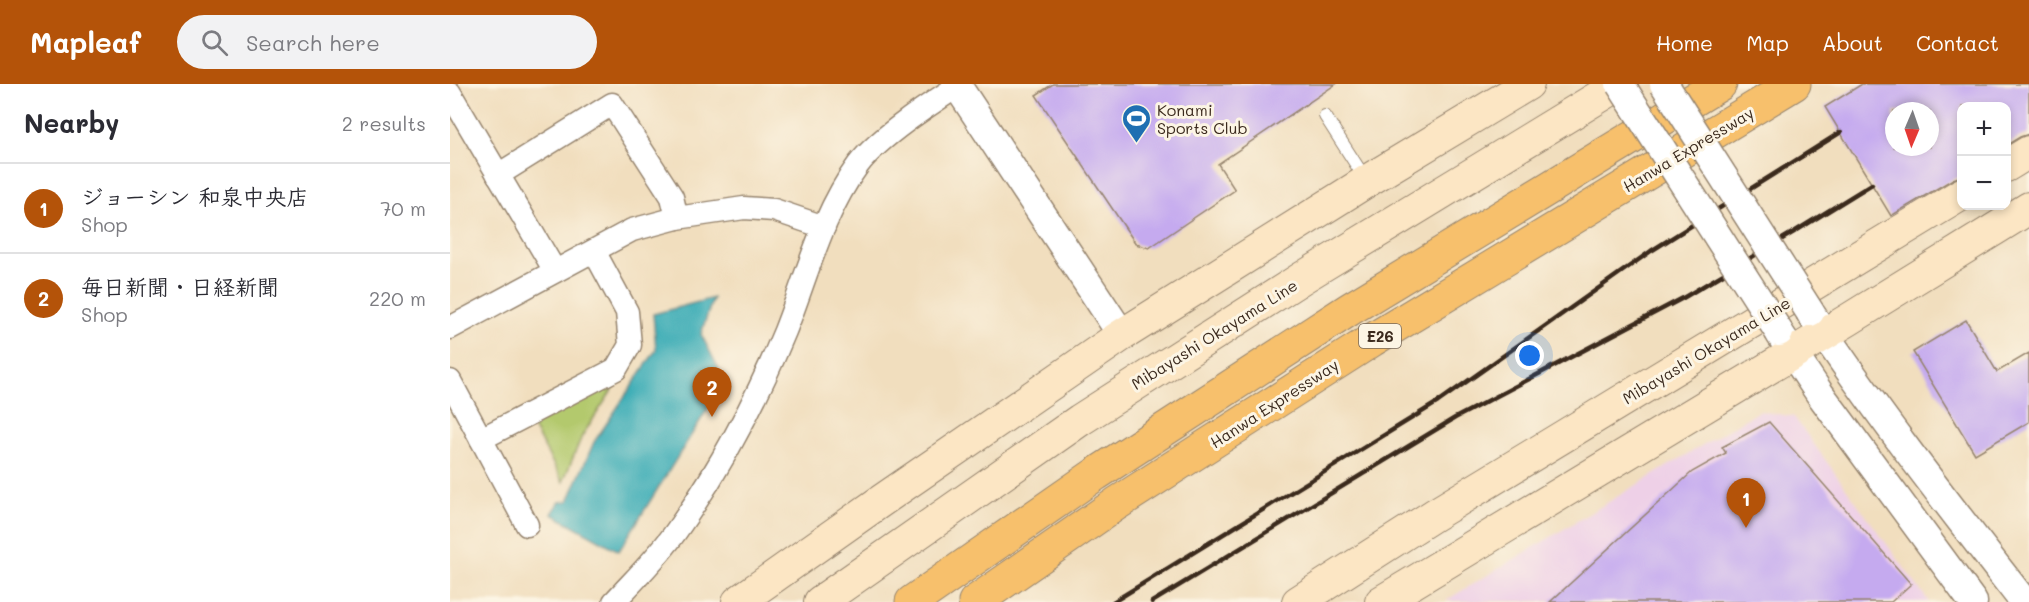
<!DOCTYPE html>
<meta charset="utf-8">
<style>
:root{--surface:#fff;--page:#f2f2f3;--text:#2b2b33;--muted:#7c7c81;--line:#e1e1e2;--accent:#b45309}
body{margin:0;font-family:Mali,"Klee One",sans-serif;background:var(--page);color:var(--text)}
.controls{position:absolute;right:18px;top:18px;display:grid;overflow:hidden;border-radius:12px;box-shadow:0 3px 9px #0003}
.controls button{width:54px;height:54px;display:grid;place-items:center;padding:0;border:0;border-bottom:2px solid var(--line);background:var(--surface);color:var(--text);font:30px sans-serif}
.compass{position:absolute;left:1435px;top:18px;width:54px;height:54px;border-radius:50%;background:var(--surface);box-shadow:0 3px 9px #0003;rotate:182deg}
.you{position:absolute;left:1080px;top:272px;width:21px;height:21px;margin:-15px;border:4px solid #fff;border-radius:50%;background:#1a73e8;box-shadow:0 0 0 9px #1a73e833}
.badge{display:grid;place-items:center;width:39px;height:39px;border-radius:50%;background:var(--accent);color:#fff;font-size:20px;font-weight:700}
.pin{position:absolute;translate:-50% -50px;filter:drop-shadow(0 2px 3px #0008)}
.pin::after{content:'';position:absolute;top:32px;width:21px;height:18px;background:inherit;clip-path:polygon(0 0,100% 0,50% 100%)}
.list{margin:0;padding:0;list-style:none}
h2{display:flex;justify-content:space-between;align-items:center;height:78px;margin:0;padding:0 24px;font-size:26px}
h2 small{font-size:20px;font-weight:400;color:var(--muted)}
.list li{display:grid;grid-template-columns:39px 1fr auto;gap:18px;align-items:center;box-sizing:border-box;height:90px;padding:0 24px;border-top:2px solid var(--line)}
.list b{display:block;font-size:22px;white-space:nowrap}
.list p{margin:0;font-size:20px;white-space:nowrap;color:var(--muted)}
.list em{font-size:20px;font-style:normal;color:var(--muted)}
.icon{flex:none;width:33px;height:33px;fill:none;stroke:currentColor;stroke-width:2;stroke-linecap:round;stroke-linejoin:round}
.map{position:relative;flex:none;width:1579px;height:518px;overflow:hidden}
header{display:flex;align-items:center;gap:36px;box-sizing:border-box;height:84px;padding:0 30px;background:var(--accent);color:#fff}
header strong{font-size:28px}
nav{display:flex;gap:33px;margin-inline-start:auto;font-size:21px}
.search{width:420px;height:54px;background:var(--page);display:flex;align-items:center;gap:15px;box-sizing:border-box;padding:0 21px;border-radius:33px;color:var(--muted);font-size:22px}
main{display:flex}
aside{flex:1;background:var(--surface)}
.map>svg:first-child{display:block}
</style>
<header>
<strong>Mapleaf</strong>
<div class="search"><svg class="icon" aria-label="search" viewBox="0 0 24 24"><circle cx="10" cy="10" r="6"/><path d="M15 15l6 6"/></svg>Search here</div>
<nav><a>Home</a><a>Map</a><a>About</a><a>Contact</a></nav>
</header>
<main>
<aside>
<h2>Nearby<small>2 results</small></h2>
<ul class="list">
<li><span class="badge">1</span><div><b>ジョーシン 和泉中央店</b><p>Shop</p></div><em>70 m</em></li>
<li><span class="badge">2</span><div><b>毎日新聞・日経新聞</b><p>Shop</p></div><em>220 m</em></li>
</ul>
</aside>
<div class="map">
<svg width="1579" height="518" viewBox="0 0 1579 518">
<rect width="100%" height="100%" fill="#fcf5e5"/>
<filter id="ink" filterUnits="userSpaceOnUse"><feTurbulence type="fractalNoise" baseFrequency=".0167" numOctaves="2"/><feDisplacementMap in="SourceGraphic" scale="12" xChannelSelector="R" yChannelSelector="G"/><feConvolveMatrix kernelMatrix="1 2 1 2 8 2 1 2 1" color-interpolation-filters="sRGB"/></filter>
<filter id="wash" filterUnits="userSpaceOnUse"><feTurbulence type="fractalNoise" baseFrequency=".008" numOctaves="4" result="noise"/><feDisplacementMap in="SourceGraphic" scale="24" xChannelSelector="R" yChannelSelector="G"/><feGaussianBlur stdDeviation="1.35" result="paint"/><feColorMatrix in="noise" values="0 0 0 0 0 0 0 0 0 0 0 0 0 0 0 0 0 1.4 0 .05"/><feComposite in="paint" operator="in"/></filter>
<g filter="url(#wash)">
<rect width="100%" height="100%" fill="#f1debe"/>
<polygon fill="#eed0e7" points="1309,327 1344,333 1479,518 995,517"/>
<polygon fill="#b3c96d" stroke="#777a46" stroke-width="1.5" points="170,294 132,352 113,398 82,341"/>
<polygon fill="#39abb5" stroke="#3a6a6a" stroke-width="1.5" points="263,214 251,250 275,297 169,467 102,430 109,418 118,417 144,358 206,266 203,230"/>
<g id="blocks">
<g fill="#c5aaef" fill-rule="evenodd">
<polygon points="603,0 886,0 768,80 785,106 699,164 686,160 586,11"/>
<path d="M1412 0H1579V50L1570 53 1557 61V22H1512V92L1503 95 1441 132 1375 23ZM1444 27H1480V63H1444Z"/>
<polygon points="1516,236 1547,288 1579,269 1579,338 1525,370 1463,268"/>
<polygon points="1319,338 1461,500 1441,518 1100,518 1242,388 1276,369 1272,363"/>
</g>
</g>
</g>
<g filter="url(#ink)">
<use href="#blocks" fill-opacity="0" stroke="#96846e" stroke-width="1.5"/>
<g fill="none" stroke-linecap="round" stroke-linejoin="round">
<defs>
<polyline id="service" points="875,32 916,96"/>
<g id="minor">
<polyline points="0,9 105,187"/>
<polyline points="48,91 162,20 222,113 227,134"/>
<polyline points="0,244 182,146 227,134 294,124 324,126 374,143"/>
<polyline points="0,297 77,441"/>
<polyline points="31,355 166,285 180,261 177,228 144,167"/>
<path d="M164 518C185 495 209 472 227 446 270 385 306 317 335 247 357 192 372 130 408 81 429 53 480 20 511 0"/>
</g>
<g id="tertiary">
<polyline points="506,0 672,251"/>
<path d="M1361 230C1427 330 1501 424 1574 518"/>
<polyline points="1330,250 1370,310 1523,518"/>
</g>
<g id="secondary">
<polyline points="1556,82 1579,68"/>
<polyline points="288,518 431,417 672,251 917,97 1078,0"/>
<polyline points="370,518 630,336 852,194 1170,0"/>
<polyline points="848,518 984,431 1512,110"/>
<polyline points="931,518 1398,236 1579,124"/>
</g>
<g id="motorway">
<polyline points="462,518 646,390 900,225 1270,0"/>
<polyline points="525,518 666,420 922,256 1344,0"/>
</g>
</defs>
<use href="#service" stroke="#96846e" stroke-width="14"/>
<use href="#minor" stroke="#96846e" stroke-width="25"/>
<use href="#tertiary" stroke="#96846e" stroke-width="31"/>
<use href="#secondary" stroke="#96846e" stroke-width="34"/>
<use href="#motorway" stroke="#96846e" stroke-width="35"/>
<use href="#service" stroke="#fff" stroke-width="12"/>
<use href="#minor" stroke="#fff" stroke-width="22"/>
<use href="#tertiary" stroke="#fff" stroke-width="28"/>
<use href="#secondary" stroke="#fce6c4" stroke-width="32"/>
<use href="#motorway" stroke="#f7c06c" stroke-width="33"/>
<g stroke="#3b2a1e" stroke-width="4.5">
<polyline points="663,518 988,318 1201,167 1391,48"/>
<polyline points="702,518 1005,334 1233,214 1344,148 1422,100"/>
</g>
<defs>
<g id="tertiary-bridge">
<polyline points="1170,0 1329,248"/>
<polyline points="1214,0 1360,228"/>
</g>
</defs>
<use href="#tertiary-bridge" stroke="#96846e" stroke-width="31" stroke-linecap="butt"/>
<use href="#tertiary-bridge" stroke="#fff" stroke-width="28"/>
</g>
</g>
<defs>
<symbol id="stadium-pin" viewBox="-11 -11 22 30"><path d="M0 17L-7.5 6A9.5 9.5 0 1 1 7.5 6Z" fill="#1f6fb2" stroke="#fcf5e5"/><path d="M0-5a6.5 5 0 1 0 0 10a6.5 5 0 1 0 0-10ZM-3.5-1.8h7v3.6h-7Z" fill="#fff"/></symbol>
</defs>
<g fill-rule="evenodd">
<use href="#stadium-pin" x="670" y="18" width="33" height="45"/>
</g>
<g text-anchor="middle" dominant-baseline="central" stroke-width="6" stroke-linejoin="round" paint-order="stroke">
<rect fill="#fcf5e5" stroke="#75675a" stroke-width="1.5" x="909" y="240" width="42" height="24" rx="4.5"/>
<g font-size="15" font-weight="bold" fill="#3b2a1e">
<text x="930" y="252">E26</text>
</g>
<g font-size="16" fill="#3b2a1e" stroke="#fcf5e5" text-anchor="start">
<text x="707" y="25">Konami<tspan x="707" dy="18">Sports Club</tspan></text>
</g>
<g font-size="16" fill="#3b2a1e" stroke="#fcf5e5">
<text transform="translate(1238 65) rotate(-31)">Hanwa Expressway</text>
<text transform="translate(764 250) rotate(-32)">Mibayashi Okayama Line</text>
<text transform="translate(1256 266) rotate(-31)">Mibayashi Okayama Line</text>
<text transform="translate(824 319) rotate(-33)">Hanwa Expressway</text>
</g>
</g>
</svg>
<div class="controls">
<button>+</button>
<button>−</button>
</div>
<svg class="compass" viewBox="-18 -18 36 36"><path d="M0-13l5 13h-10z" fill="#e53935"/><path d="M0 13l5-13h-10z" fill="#7c7c81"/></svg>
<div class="you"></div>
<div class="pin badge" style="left:1296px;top:444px">1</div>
<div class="pin badge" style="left:262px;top:333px">2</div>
</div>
</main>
